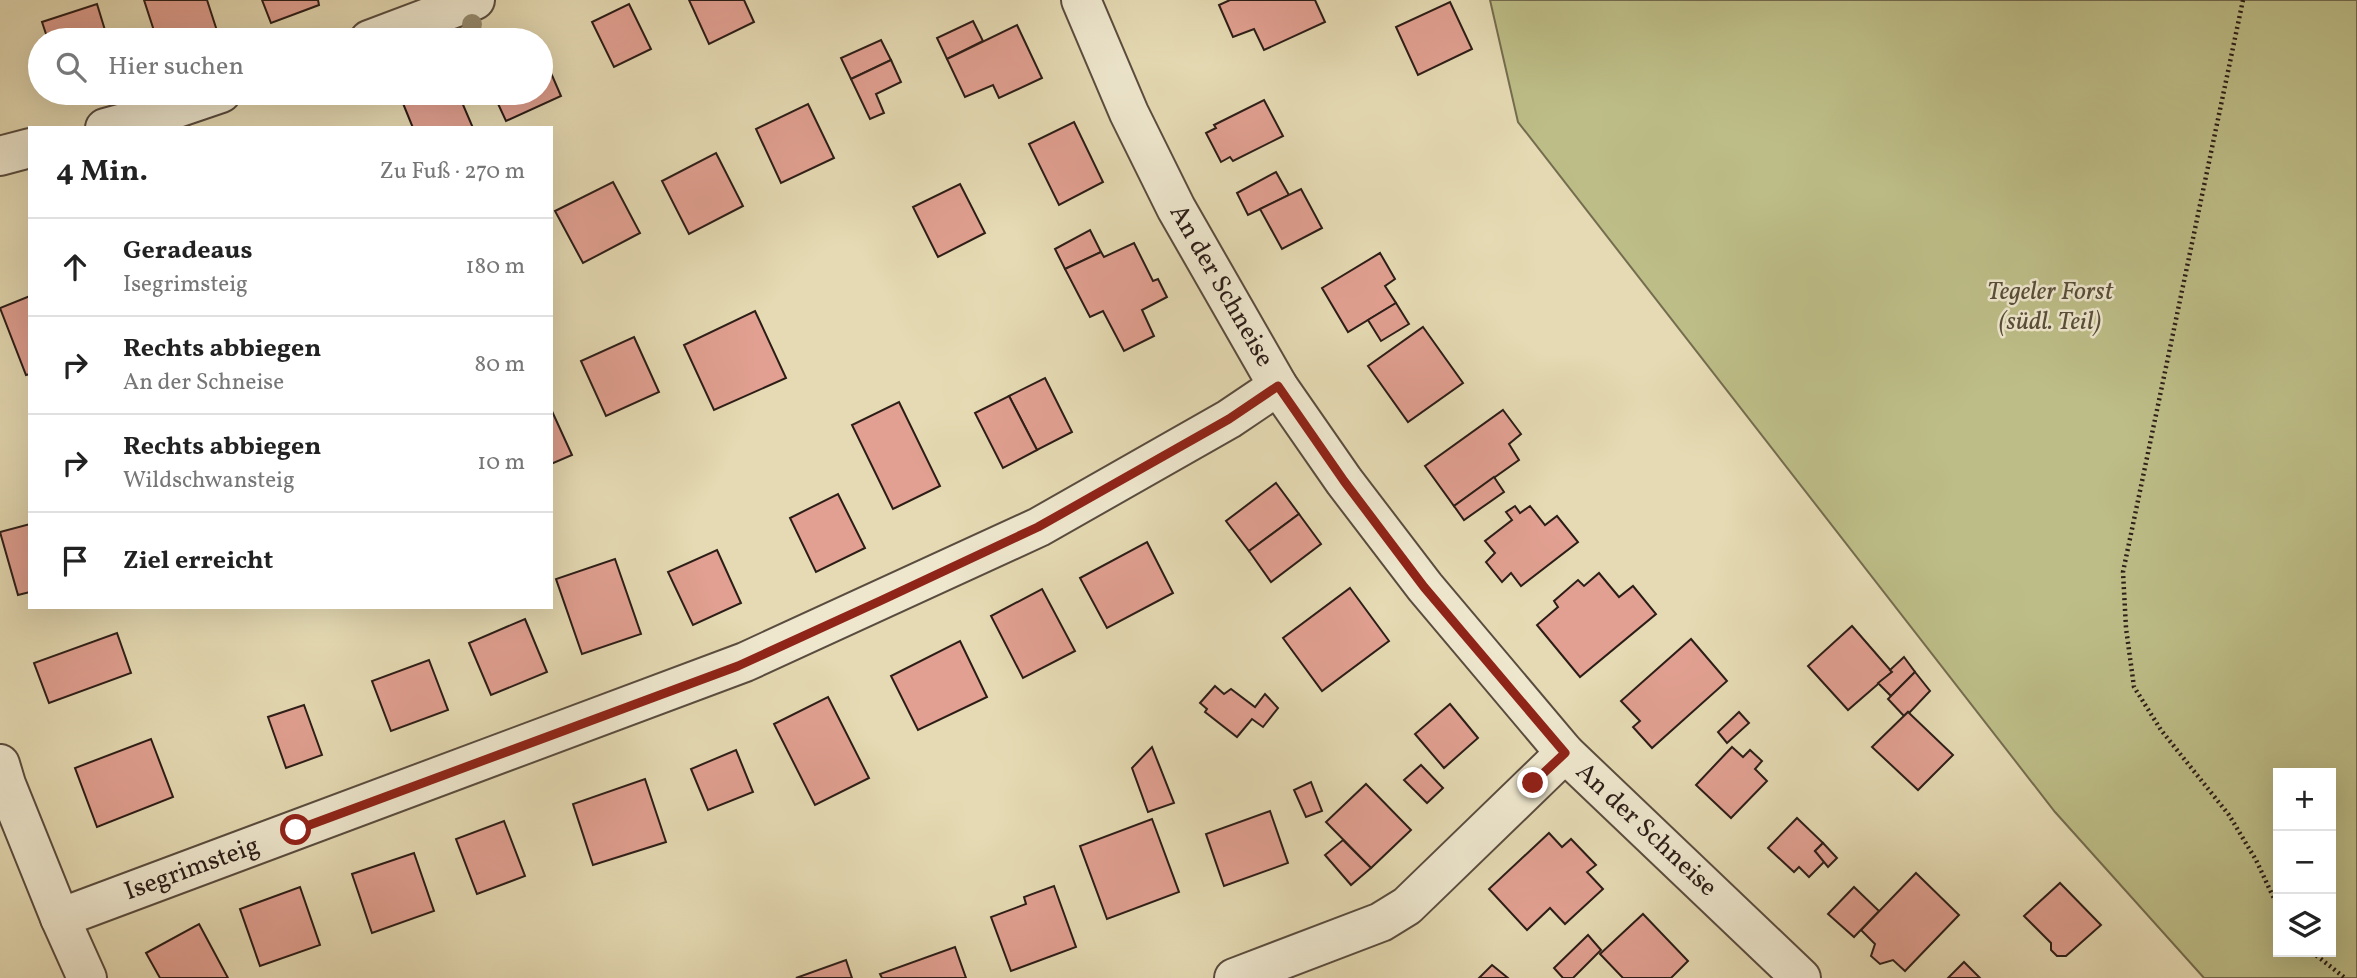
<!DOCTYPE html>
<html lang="de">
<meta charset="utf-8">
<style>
:root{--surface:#fff;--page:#f6f6f6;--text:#222;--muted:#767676;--line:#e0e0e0}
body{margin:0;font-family:Vollkorn,serif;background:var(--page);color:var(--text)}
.controls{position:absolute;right:21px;bottom:21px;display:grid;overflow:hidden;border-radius:0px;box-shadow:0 7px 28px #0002}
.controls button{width:63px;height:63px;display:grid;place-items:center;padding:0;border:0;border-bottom:2px solid var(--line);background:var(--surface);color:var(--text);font:35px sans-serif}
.stop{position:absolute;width:21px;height:21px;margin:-16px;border:5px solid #8f2418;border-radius:50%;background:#fff}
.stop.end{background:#8f2418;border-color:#fff;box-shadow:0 2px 7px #0008}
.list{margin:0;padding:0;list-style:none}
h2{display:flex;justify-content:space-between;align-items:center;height:91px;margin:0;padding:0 28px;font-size:30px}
h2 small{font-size:23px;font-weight:400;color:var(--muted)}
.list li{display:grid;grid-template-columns:46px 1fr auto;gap:21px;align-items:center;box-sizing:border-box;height:98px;padding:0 28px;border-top:2px solid var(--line)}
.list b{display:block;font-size:26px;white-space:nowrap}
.list p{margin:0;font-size:23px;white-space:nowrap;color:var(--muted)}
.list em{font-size:23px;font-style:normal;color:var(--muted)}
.icon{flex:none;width:38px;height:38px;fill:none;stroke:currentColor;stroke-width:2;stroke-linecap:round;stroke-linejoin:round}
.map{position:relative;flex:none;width:2357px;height:978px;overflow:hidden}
.search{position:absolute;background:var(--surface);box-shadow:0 7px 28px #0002;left:28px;top:28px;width:525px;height:77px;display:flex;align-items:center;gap:18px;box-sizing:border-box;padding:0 24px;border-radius:38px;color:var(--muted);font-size:26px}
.panel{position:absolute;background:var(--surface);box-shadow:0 7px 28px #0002;left:28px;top:126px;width:525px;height:483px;border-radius:0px}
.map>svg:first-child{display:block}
</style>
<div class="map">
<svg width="2357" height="978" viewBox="0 0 2357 978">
<rect width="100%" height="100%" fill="#e5dab3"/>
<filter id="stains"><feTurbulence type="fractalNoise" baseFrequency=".00286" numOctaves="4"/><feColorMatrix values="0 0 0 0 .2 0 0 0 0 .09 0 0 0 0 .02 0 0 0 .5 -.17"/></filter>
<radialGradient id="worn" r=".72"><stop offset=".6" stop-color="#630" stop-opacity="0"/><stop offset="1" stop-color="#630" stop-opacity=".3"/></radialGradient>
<path fill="#bdbd87" stroke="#746d4f" stroke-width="2" fill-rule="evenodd" d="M1490 0H2357V978H2204L2055 812 1518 122ZM2278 773H2331V952H2278Z"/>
<g fill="#e1a091" stroke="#2c1d17" stroke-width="2">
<polygon points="144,0 207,0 219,37 208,40 157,40"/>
<polygon points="262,0 318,0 319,5 271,23"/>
<polygon points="689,0 744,0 754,22 709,44"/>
<polygon points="1230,0 1315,0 1325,22 1264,50 1254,29 1233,37 1219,5"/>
<polygon points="1450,2 1472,49 1418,75 1396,27"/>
<polygon points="97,4 108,40 48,40 42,22"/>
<polygon points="629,4 651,49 614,67 592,22"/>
<polygon points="973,21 983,41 947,59 937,38"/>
<polygon points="1017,25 1042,78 999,98 993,85 965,97 947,59"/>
<polygon points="881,40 891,60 851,79 841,58"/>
<polygon points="541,50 561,96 506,121 493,93 541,93"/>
<polygon points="891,60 901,82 876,94 884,113 870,119 851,79"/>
<polygon points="421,93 458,93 473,128 413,128 402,101"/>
<polygon points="1264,100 1283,136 1233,161 1230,157 1221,162 1206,133 1216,128 1214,125"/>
<polygon points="808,104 834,158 781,183 756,129"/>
<polygon points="1074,122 1103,182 1059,205 1029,144"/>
<polygon points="716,153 743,206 689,234 662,181"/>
<polygon points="1276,172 1289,195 1248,215 1237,193"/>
<polygon points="613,182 640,233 583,263 555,211"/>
<polygon points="960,184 985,233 938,257 913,207"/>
<polygon points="1301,189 1322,228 1282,249 1260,209"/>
<polygon points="1090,230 1101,252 1065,269 1055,249"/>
<polygon points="1134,243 1153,281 1158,279 1167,297 1142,310 1154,336 1124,351 1103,311 1090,317 1065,269 1101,252 1104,257"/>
<polygon points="1380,253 1395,279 1385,286 1396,303 1348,332 1322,288"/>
<polygon points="30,296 30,374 26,375 0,308"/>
<polygon points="1396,303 1409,324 1381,341 1368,320"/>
<polygon points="755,311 786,378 714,410 684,345"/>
<polygon points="1423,327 1463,383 1408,422 1368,366"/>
<polygon points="634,337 659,392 606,416 581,361"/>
<polygon points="1045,378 1072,432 1037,450 1009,396"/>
<polygon points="1009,396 1037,450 1003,468 975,413"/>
<polygon points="899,402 940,486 893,509 852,425"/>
<polygon points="551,409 572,455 551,464"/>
<polygon points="1503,410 1521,434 1509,444 1519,460 1454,506 1425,466"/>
<polygon points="1494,477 1504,492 1464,520 1454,506"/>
<polygon points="1276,483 1299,514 1249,551 1226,521"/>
<polygon points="838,494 865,548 816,572 790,518"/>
<polygon points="1515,506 1520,513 1530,506 1545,525 1557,516 1578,542 1521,586 1511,573 1502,582 1486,562 1495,553 1485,541 1512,520 1506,512"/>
<polygon points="1299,514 1321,544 1271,582 1249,551"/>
<polygon points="30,524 30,592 18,595 0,532"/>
<polygon points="1147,542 1173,593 1107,628 1080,578"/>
<polygon points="717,550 741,603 693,625 668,572"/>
<polygon points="615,559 641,634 582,654 556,579"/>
<polygon points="1599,573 1619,597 1633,586 1656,614 1580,677 1537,625 1558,607 1554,601 1578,580 1584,586"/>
<polygon points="1350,588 1389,641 1322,691 1283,638"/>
<polygon points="1042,589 1075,651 1023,678 991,616"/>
<polygon points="525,619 547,672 491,695 469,643"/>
<polygon points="1852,626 1892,672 1848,710 1808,666"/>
<polygon points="117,633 131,673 49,703 34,663"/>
<polygon points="1691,639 1727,681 1652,748 1633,727 1640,721 1621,701"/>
<polygon points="960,641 987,697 918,730 891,676"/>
<polygon points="1904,657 1915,672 1891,696 1878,683 1892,672 1890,670"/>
<polygon points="429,660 448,710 391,731 372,681"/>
<polygon points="1915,672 1930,691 1909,713 1908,712 1904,716 1888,699"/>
<polygon points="1215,686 1224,694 1231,689 1255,707 1265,694 1278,708 1263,727 1252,719 1237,737 1205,712 1207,709 1200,703"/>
<polygon points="828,697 869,778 815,805 774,724"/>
<polygon points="1450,704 1478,738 1444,768 1415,734"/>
<polygon points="304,705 322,755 286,768 268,717"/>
<polygon points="1739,712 1749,723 1727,743 1718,732"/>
<polygon points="1908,712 1953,755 1918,790 1872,747"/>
<polygon points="151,739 173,797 97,827 75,768"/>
<polygon points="1152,747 1174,803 1148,812 1132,768"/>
<polygon points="1732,747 1743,757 1750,750 1762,761 1755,769 1767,781 1731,818 1696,785"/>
<polygon points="736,750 753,792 708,810 691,769"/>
<polygon points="1421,765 1443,788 1427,803 1404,780"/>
<polygon points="645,779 666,842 593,865 573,804"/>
<polygon points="1311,782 1322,811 1306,817 1294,790"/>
<polygon points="1366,784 1411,830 1371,868 1326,822"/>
<polygon points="1270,811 1288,863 1224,886 1206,834"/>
<polygon points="1797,818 1823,843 1815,851 1825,861 1809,877 1799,867 1794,872 1768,848"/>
<polygon points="1152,819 1179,892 1107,919 1080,846"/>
<polygon points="504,821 525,876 477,894 456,839"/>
<polygon points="1549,833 1562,847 1571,839 1596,865 1587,872 1603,889 1565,924 1550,908 1527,930 1489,889"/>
<polygon points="1343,840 1371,868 1351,885 1325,855"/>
<polygon points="1823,843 1837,858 1828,867 1815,851"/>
<polygon points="414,853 434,911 372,933 352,874"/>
<polygon points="1916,873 1959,915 1905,971 1893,960 1880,964 1871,956 1875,944 1861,930"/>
<polygon points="2060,883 2101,925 2066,956 2057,956 2051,950 2051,943 2024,916"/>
<polygon points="1054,886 1076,947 1011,971 991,917 1026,904 1024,897"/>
<polygon points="300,887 320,945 260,966 240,909"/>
<polygon points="1854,887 1879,911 1854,937 1828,914"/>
<polygon points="1643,914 1688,961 1671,978 1623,978 1600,954"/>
<polygon points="199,924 228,978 160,978 146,953"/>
<polygon points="1588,935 1601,950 1573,978 1563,978 1554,968"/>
<polygon points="955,947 966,978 882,978 880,974"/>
<polygon points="846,960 852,978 796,978"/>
<polygon points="1964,962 1980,978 1948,978"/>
<polygon points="1492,965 1508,978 1479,978"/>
</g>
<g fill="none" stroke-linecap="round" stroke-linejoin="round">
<defs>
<g id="minor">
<polyline points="1081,0 1129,113 1176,208 1278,386 1344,481 1425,587 1565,753 1801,978"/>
<polyline points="369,40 475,0"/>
<polyline points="105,128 171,110 221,93"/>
<polyline points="0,156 30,148"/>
<polyline points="0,764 6,784 60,918 87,978"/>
<polyline points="60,918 745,662 1039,527 1229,419 1278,386"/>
<polyline points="1234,978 1381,922 1407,906 1565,753"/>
</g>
</defs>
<use href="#minor" stroke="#5a4c3e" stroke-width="42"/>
<g stroke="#2c1d17" stroke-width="4.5" stroke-dasharray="2 3.5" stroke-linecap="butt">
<polyline points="2243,0 2123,572 2126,628 2134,687 2161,730 2229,815 2256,860 2278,907"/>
<polyline points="2312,952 2345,978"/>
</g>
<use href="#minor" stroke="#eee7ce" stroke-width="38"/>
</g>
<circle fill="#978c70" cx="472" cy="24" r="10"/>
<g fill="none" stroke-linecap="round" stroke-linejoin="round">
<polyline stroke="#8f2418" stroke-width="9" points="296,830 738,666 880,601 1038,527 1229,419 1278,386 1344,481 1424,587 1565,753 1533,783"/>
</g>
<g text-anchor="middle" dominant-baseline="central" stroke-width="5" stroke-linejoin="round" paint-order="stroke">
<g font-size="26" fill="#2c1d17" stroke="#eee7ce">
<text transform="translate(1221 286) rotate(60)">An der Schneise</text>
<text transform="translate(1646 830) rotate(43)">An der Schneise</text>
<text transform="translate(192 869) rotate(-20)">Isegrimsteig</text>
</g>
<g font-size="26" font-style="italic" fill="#584d39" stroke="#eee7ce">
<text x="2050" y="292">Tegeler Forst<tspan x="2050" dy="30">(südl. Teil)</tspan></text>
</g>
</g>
<rect width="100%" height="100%" filter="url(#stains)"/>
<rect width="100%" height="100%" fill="url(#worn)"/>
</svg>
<div class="controls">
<button>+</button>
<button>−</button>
<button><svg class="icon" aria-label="layers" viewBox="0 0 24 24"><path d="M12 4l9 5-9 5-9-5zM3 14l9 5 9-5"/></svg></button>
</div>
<div class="stop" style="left:296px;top:830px"></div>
<div class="stop end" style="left:1533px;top:783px"></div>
<div class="search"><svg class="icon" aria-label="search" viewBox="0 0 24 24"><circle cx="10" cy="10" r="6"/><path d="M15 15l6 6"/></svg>Hier suchen</div>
<section class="panel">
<h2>4 Min.<small>Zu Fuß · 270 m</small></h2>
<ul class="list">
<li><svg class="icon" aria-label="ahead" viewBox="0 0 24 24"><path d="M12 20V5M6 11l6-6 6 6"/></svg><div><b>Geradeaus</b><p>Isegrimsteig</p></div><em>180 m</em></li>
<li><svg class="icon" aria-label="right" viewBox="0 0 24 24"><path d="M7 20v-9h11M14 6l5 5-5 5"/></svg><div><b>Rechts abbiegen</b><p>An der Schneise</p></div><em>80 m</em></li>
<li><svg class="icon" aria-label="right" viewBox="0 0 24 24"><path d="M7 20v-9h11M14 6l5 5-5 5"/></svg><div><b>Rechts abbiegen</b><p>Wildschwansteig</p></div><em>10 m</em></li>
<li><svg class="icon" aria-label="arrive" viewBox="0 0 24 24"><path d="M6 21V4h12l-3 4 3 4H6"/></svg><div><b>Ziel erreicht</b></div></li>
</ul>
</section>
</div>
